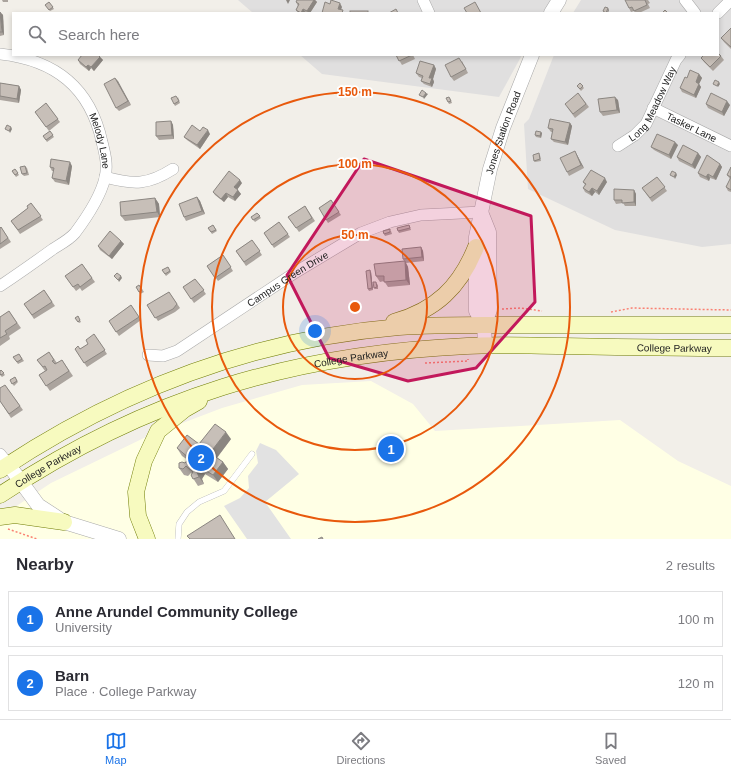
<!DOCTYPE html>
<meta charset="utf-8">
<style>
:root{--surface:#fff;--page:#f7f7f7;--text:#2b2b33;--muted:#7c7c81;--line:#e1e1e2;--accent:#1a73e8}
body{margin:0;font-family:Helvetica,sans-serif;background:var(--page);color:var(--text)}
.you{position:absolute;left:315px;top:331px;width:14px;height:14px;margin:-10px;border:3px solid #fff;border-radius:50%;background:#1a73e8;box-shadow:0 0 0 6px #1a73e833}
.badge{display:grid;place-items:center;width:26px;height:26px;border-radius:50%;background:var(--accent);color:#fff;font-size:13px;font-weight:700}
.pin{position:absolute;translate:-50% -50%;border:2px solid #fff;box-shadow:0 1px 4px #0006}
.list{margin:0;padding:0;list-style:none}
h2{display:flex;justify-content:space-between;align-items:center;height:52px;margin:0;padding:0 16px;font-size:17px}
h2 small{font-size:13px;font-weight:400;color:var(--muted)}
.list li{display:grid;grid-template-columns:26px 1fr auto;gap:12px;align-items:center;box-sizing:border-box;height:56px;margin:0 8px 8px;padding:0 8px;border:1px solid var(--line);border-radius:0px}
.list b{display:block;font-size:15px;white-space:nowrap}
.list p{margin:0;font-size:13px;white-space:nowrap;color:var(--muted)}
.list em{font-size:13px;font-style:normal;color:var(--muted)}
.icon{flex:none;width:22px;height:22px;fill:none;stroke:currentColor;stroke-width:2;stroke-linecap:round;stroke-linejoin:round}
.map{position:relative;flex:none;width:731px;height:539px;overflow:hidden}
.search{position:absolute;background:var(--surface);box-shadow:0 2px 6px #0003;left:12px;right:12px;top:12px;height:44px;display:flex;align-items:center;gap:10px;box-sizing:border-box;padding:0 14px;border-radius:0px;color:var(--muted);font-size:15px}
.sheet{height:180px;background:var(--surface)}
nav{display:flex;justify-content:space-around;align-items:center;box-sizing:border-box;height:56px;border-top:1px solid var(--line);background:var(--surface);font-size:11px;color:var(--muted)}
nav a{display:grid;justify-items:center;gap:2px}
nav .on{color:var(--accent)}
.map>svg:first-child{display:block}
</style>
<div class="map">
<svg width="731" height="539" viewBox="0 0 731 539">
<rect width="100%" height="100%" fill="#f2efe9"/>
<g fill="#e0dfdf">
<polygon points="238,0 553,0 546,13 253,13"/>
<polygon points="581,0 731,0 731,244 702,247 615,230 528,189 524,124 529,119 554,55 718,55 718,13 573,13"/>
<polygon points="300,55 522,55 499,97 322,74"/>
</g>
<polygon fill="#ffffe5" points="371,381 413,404 435,431 620,420 678,461 731,486 731,539 0,539 0,517 51,483 146,437 222,408 302,385"/>
<polygon fill="#e2e2e2" points="260,443 276,450 299,474 265,502 291,539 247,539 224,506 240,498 249,488 248,476 258,463 256,451"/>
<g fill="none" stroke-linecap="round" stroke-linejoin="round">
<defs>
<polyline id="service" points="178,539 179,524 187,512 199,502 224,491 252,454"/>
<g id="minor">
<polyline points="423,0 429,13"/>
<polyline points="685,0 695,13"/>
<polyline points="718,13 731,0"/>
<path id="s1" d="M0 54C55 60 90 87 102 142 105 154 108 165 105 178 100 198 87 217 75 233 69 240 59 245 53 249 35 262 18 274 0 286"/>
<path id="s2" d="M653 108 731 146"/>
<path id="s3" d="M618 146 635 135 646 124 676 60 680 55"/>
<path d="M105 177C134 185 148 185 173 169"/>
<path id="s4" d="M148 355 163 356 177 351 296 272 361 233 390 222 421 215 481 212"/>
<polyline points="0,454 8,464"/>
</g>
<g id="tertiary">
<polyline points="551,13 559,0"/>
<polyline points="481,212 489,232 490,310 484,325 485,345"/>
<path id="s5" d="M484 325 476 311V237L490 169 503 128 532 55"/>
<polyline points="8,464 38,505 64,522 119,539"/>
</g>
<g id="secondary">
<path d="M394 322C436 310 460 287 476 247"/>
<path d="M0 470C120 390 254 339 399 327 440 324 483 325 525 325 593 325 662 325 731 325"/>
<path id="s6" d="M0 495C146 398 292 354 467 346 499 344 531 346 563 346 619 347 675 348 731 348"/>
<polyline points="0,517 15,515 64,522"/>
<polyline points="147,539 138,516 136,492 144,461 158,431 185,409 199,401"/>
</g>
</defs>
<use href="#service" stroke="#a9a9a9" stroke-width="6"/>
<use href="#minor" stroke="#a9a9a9" stroke-width="12"/>
<use href="#tertiary" stroke="#a9a9a9" stroke-width="15"/>
<use href="#secondary" stroke="#707d05" stroke-width="17"/>
<g stroke="#fa8072" stroke-width="1.5" stroke-dasharray="2 2" stroke-linecap="butt">
<polyline points="502,309 521,308 542,311"/>
<polyline points="611,312 632,308 731,310"/>
<polyline points="425,363 468,361 468,359"/>
<polyline points="8,529 37,539"/>
</g>
<use href="#service" stroke="#fff" stroke-width="5.5"/>
<use href="#minor" stroke="#fff" stroke-width="11"/>
<use href="#tertiary" stroke="#fff" stroke-width="14"/>
<use href="#secondary" stroke="#f7fabf" stroke-width="16"/>
</g>
<g fill="#aba49e">
<polygon points="2,0 8,0 8,2 3,2"/>
<polygon points="297,0 315,0 317,2 310,13 298,13 296,10 298,6 296,2"/>
<polygon points="625,0 648,0 650,3 648,4 650,8 639,13 636,13 634,11 631,12"/>
<polygon points="49,2 54,9 50,11 45,5"/>
<polygon points="0,12 3,15 4,35 0,36"/>
<polygon points="731,28 731,49 724,42 721,38"/>
<polygon points="396,55 413,55 415,59 402,65"/>
<polygon points="721,56 724,60 713,71 704,62 701,58"/>
<polygon points="100,57 103,60 94,71 91,68 89,71 80,64 78,60"/>
<polygon points="462,61 468,73 454,81 451,77"/>
<polygon points="434,65 436,69 433,79 434,82 432,87 424,84 421,81 422,78 419,77 416,73"/>
<polygon points="699,74 702,78 699,84 701,87 696,98 682,92 680,88 687,78"/>
<polygon points="115,78 131,105 119,111 116,108"/>
<polygon points="0,83 19,86 21,90 19,103 0,100"/>
<polygon points="580,83 584,88 581,91 577,86"/>
<polygon points="578,93 589,107 575,118 567,107"/>
<polygon points="178,97 180,103 175,106 174,104"/>
<polygon points="450,98 452,103 449,104 448,102"/>
<polygon points="618,100 620,113 603,116 600,112"/>
<polygon points="46,103 60,122 49,131 35,112"/>
<polygon points="706,104 730,105 724,116 708,108"/>
<polygon points="171,121 173,125 174,139 159,140 156,136"/>
<polygon points="570,123 572,126 568,145 554,142 551,139 553,132 551,132 548,128"/>
<polygon points="50,131 54,137 47,142 43,136"/>
<polygon points="542,133 541,138 536,137 535,135"/>
<polygon points="210,134 200,149 187,140 184,137"/>
<polygon points="678,145 671,159 654,150 651,147"/>
<polygon points="698,153 701,157 695,169 679,161 677,157"/>
<polygon points="540,155 541,161 535,162 534,161"/>
<polygon points="577,155 584,168 569,176 567,172"/>
<polygon points="720,164 722,167 716,180 710,178 709,181 700,177 698,173"/>
<polygon points="25,166 27,168 29,175 24,176 22,174"/>
<polygon points="72,166 69,185 55,182 52,178 54,171 52,171 50,167"/>
<polygon points="731,167 731,192 728,191 726,187 730,179 727,175"/>
<polygon points="15,169 19,175 16,177 12,171"/>
<polygon points="657,177 667,191 652,202 642,188"/>
<polygon points="583,182 607,182 599,195 595,192 592,196 585,192 583,188 585,185"/>
<polygon points="242,183 237,190 241,194 235,201 228,197 224,202 215,195 213,192"/>
<polygon points="634,190 636,194 636,206 625,206 623,203 616,204 614,200"/>
<polygon points="197,197 200,201 205,214 186,221 184,217"/>
<polygon points="155,198 159,204 160,217 125,221 121,216"/>
<polygon points="331,200 341,215 328,223 319,208"/>
<polygon points="31,203 43,220 20,234 11,221 28,208"/>
<polygon points="305,206 315,221 299,232 288,217"/>
<polygon points="257,213 261,218 255,222 251,217"/>
<polygon points="279,222 290,237 274,248 264,233"/>
<polygon points="213,225 217,231 212,234 208,228"/>
<polygon points="409,225 410,227 411,230 399,233 398,231"/>
<polygon points="1,227 11,242 0,249 0,228"/>
<polygon points="391,231 392,234 385,236 384,234"/>
<polygon points="252,240 262,255 246,266 236,251"/>
<polygon points="121,241 124,244 112,259 100,250 98,246"/>
<polygon points="421,247 423,251 424,261 406,263 408,267 410,285 388,287 384,281 380,282 376,276 404,261 403,259"/>
<polygon points="223,255 233,271 218,281 207,266"/>
<polygon points="82,264 95,282 82,291 80,288 76,291 65,276"/>
<polygon points="168,267 171,272 166,276 162,270"/>
<polygon points="371,272 373,290 369,291 368,289"/>
<polygon points="195,279 206,294 194,303 183,287"/>
<polygon points="378,284 378,289 375,289 374,288"/>
<polygon points="139,285 144,292 140,294 136,287"/>
<polygon points="44,290 55,306 34,319 24,304"/>
<polygon points="169,292 180,308 175,312 158,321 147,305"/>
<polygon points="131,305 141,320 119,336 109,321"/>
<polygon points="9,311 21,328 9,336 10,339 0,346 0,317"/>
<polygon points="78,316 81,322 79,323 75,318"/>
<polygon points="94,334 107,354 87,367 75,349 80,349 88,344"/>
<polygon points="49,352 57,363 62,360 73,376 50,391 39,375 45,371 37,360"/>
<polygon points="19,354 24,361 18,364 13,357"/>
<polygon points="1,370 5,375 2,377 0,375"/>
<polygon points="15,377 18,382 14,386 10,380"/>
<polygon points="5,385 23,410 11,418 0,401"/>
<polygon points="231,439 217,458 223,462 228,469 218,482 205,474 202,479 204,484 198,486 191,475 192,474 191,473 188,476 184,475 179,468 185,463 188,460 182,456 177,448"/>
</g>
<g fill="#8b8681">
<polygon points="286,0 290,0 288,4"/>
<polygon points="314,0 315,0 317,2 310,13 308,13 307,11"/>
<polygon points="340,3 342,7 340,13 338,9"/>
<polygon points="608,8 609,10 608,13 607,13"/>
<polygon points="303,9 306,13 301,13"/>
<polygon points="0,12 3,15 4,35 2,32"/>
<polygon points="100,57 103,60 94,71 91,67"/>
<polygon points="88,65 91,68 89,71 86,67"/>
<polygon points="434,65 436,69 433,79 434,82 432,87 430,84 429,78"/>
<polygon points="699,74 702,78 699,84 701,87 696,98 694,95 696,82"/>
<polygon points="115,78 118,81 131,105 128,101"/>
<polygon points="719,82 720,84 718,87 717,86"/>
<polygon points="19,86 21,90 19,103 17,99"/>
<polygon points="426,93 428,94 424,99 423,97"/>
<polygon points="615,97 618,100 620,113 617,110"/>
<polygon points="727,101 730,105 724,116 722,112"/>
<polygon points="171,121 173,125 174,139 172,135"/>
<polygon points="570,123 572,126 568,145 565,142"/>
<polygon points="11,127 12,129 10,133 9,131"/>
<polygon points="208,130 210,134 200,149 197,145"/>
<polygon points="541,132 542,133 541,138 540,136"/>
<polygon points="675,142 678,145 671,159 669,155"/>
<polygon points="575,151 577,155 584,168 581,165"/>
<polygon points="698,153 701,157 695,169 692,165"/>
<polygon points="70,162 72,166 69,185 66,181"/>
<polygon points="720,164 722,167 716,180 713,177"/>
<polygon points="676,173 677,175 675,179 674,177"/>
<polygon points="708,174 710,178 709,181 706,177"/>
<polygon points="605,178 607,182 599,195 597,191"/>
<polygon points="240,180 242,183 236,191 234,187"/>
<polygon points="592,188 595,192 592,196 589,192"/>
<polygon points="238,190 241,194 235,201 233,197"/>
<polygon points="634,190 636,194 636,206 634,202"/>
<polygon points="226,193 228,197 224,202 221,199"/>
<polygon points="197,197 200,201 205,214 202,211"/>
<polygon points="155,198 159,204 160,217 157,212"/>
<polygon points="121,241 124,244 112,259 109,256"/>
<polygon points="421,247 423,251 424,261 422,257"/>
<polygon points="405,261 408,267 410,285 406,280"/>
<polygon points="370,270 371,272 373,290 372,288"/>
<polygon points="121,276 122,278 119,282 118,280"/>
<polygon points="226,432 231,439 215,460 210,453"/>
<polygon points="223,462 228,469 218,482 213,475"/>
<polygon points="200,467 205,474 202,479 204,484 199,477 197,472"/>
</g>
<g fill="#c7bfb8" stroke="#8b8681">
<polygon points="297,0 314,0 307,11 303,9 301,13 296,10 299,4 296,2"/>
<polygon points="331,0 340,3 338,9 343,10 342,13 322,13 325,2 330,4"/>
<polygon points="625,0 645,0 647,5 634,11 632,7 629,8"/>
<polygon points="49,2 53,7 49,10 45,5"/>
<polygon points="475,2 481,13 467,13 464,8"/>
<polygon points="605,7 608,8 606,13 603,11"/>
<polygon points="396,9 398,13 389,13"/>
<polygon points="665,10 668,13 662,13"/>
<rect x="350" y="11" width="18" height="2"/>
<polygon points="0,12 2,32 0,32"/>
<polygon points="731,28 731,47 721,38"/>
<polygon points="718,53 721,56 710,67 701,58 704,55 718,55"/>
<polygon points="82,55 98,55 100,57 91,67 88,65 86,67 78,60"/>
<polygon points="396,55 412,55 399,61"/>
<polygon points="459,58 466,69 451,77 445,65"/>
<polygon points="420,61 434,65 429,78 432,78 430,84 421,81 423,76 416,73"/>
<polygon points="690,70 699,74 696,82 699,84 694,95 680,88 685,77 687,78"/>
<polygon points="115,78 128,101 116,108 104,84"/>
<polygon points="715,80 719,82 717,86 713,84"/>
<polygon points="0,83 19,86 17,99 0,96"/>
<polygon points="580,83 583,86 580,89 577,86"/>
<polygon points="422,90 426,93 423,97 419,95"/>
<polygon points="578,93 586,104 573,114 565,104"/>
<polygon points="711,93 727,101 722,112 706,104"/>
<polygon points="176,96 179,101 174,104 171,98"/>
<polygon points="449,97 451,101 448,102 446,98"/>
<polygon points="615,97 617,110 600,112 598,99"/>
<polygon points="46,103 58,119 46,127 35,112"/>
<polygon points="550,119 570,123 565,142 551,139 553,129 548,128"/>
<polygon points="171,121 172,135 156,136 156,122"/>
<polygon points="7,125 11,127 9,131 5,129"/>
<polygon points="192,125 200,131 203,127 208,130 197,145 184,137"/>
<polygon points="50,131 53,135 46,140 43,136"/>
<polygon points="536,131 541,132 540,136 535,135"/>
<polygon points="657,134 675,142 669,155 651,147"/>
<polygon points="683,145 698,153 692,165 677,157"/>
<polygon points="575,151 581,165 567,172 560,158"/>
<polygon points="539,153 540,159 534,161 533,155"/>
<polygon points="707,155 720,164 713,177 708,174 706,177 698,173"/>
<polygon points="51,159 70,162 66,181 52,178 54,168 50,167"/>
<polygon points="25,166 27,173 22,174 20,167"/>
<polygon points="731,167 731,190 726,187 731,177 727,175"/>
<polygon points="15,169 18,173 15,175 12,171"/>
<polygon points="591,170 605,178 597,191 592,188 589,192 583,188 586,184 583,182"/>
<polygon points="229,171 240,180 234,187 238,190 233,197 226,193 221,199 213,192"/>
<polygon points="672,171 676,173 674,177 670,175"/>
<polygon points="657,177 665,187 650,198 642,188"/>
<polygon points="614,189 634,190 634,202 622,203 622,200 614,200"/>
<polygon points="197,197 202,211 184,217 179,204"/>
<polygon points="155,198 157,212 121,216 120,202"/>
<polygon points="331,200 339,212 326,220 319,208"/>
<polygon points="31,203 41,216 18,230 11,221 28,208 27,206"/>
<polygon points="305,206 312,218 296,228 288,217"/>
<polygon points="257,213 260,216 253,220 251,217"/>
<polygon points="279,222 288,234 272,245 264,233"/>
<polygon points="213,225 216,230 211,232 208,228"/>
<polygon points="409,225 410,228 398,231 397,228"/>
<polygon points="1,227 8,238 0,244 0,228"/>
<polygon points="390,229 390,232 384,234 383,231"/>
<polygon points="110,231 121,241 109,256 98,246"/>
<polygon points="252,240 260,251 244,262 236,251"/>
<polygon points="421,247 422,257 403,259 402,249"/>
<polygon points="223,255 231,267 215,278 207,266"/>
<polygon points="405,261 406,280 384,282 384,276 376,276 374,264"/>
<polygon points="82,264 92,278 80,287 78,284 73,287 65,276"/>
<polygon points="168,267 170,271 165,274 162,270"/>
<polygon points="370,270 372,288 368,289 366,271"/>
<polygon points="117,273 121,276 118,280 114,276"/>
<polygon points="195,279 204,290 191,299 183,287"/>
<polygon points="373,282 376,282 377,287 374,288"/>
<polygon points="139,285 142,290 139,292 136,287"/>
<polygon points="44,290 52,302 32,315 24,304"/>
<polygon points="169,292 177,304 173,309 155,318 147,305"/>
<polygon points="131,305 139,317 116,332 109,321"/>
<polygon points="9,311 17,323 5,331 7,334 0,338 0,317"/>
<polygon points="78,316 80,320 78,322 75,318"/>
<polygon points="94,334 105,350 84,363 75,349 78,346 80,349 88,344 86,340"/>
<polygon points="49,352 54,360 52,361 55,364 62,360 69,371 46,386 39,375 47,370 45,366 43,367 37,360"/>
<polygon points="19,354 22,359 17,362 13,357"/>
<polygon points="1,370 4,373 1,375 0,374 0,371"/>
<polygon points="15,377 17,381 12,384 10,380"/>
<polygon points="5,385 20,406 9,414 0,401 0,388"/>
<polygon points="215,424 226,432 210,453 223,462 213,475 200,467 197,472 199,477 193,479 191,475 193,472 186,466 183,469 179,468 179,463 182,462 185,463 189,458 177,448 187,435 199,444"/>
<polygon points="220,515 235,539 190,539 187,536"/>
<polygon points="322,537 323,539 318,539"/>
</g>
<path fill="#c2185b" fill-opacity="0.2" stroke="#c2185b" stroke-width="3" stroke-linejoin="round" d="M364 159 531 216 535 302 476 368 408 381 329 358 287 275Z"/>
<g fill="none" stroke="#e8590c" stroke-width="2">
<circle cx="355" cy="307" r="72"/>
<circle cx="355" cy="307" r="143"/>
<circle cx="355" cy="307" r="215"/>
</g>
<g text-anchor="middle" dominant-baseline="central" stroke-width="3.5" stroke-linejoin="round" paint-order="stroke">
<g font-size="10" fill="#222" stroke="#fff">
<text stroke="none"><textPath href="#s3" startOffset="56">Long Meadow Way</textPath></text>
<text stroke="none"><textPath href="#s2" startOffset="43">Tasker Lane</textPath></text>
<text stroke="none"><textPath href="#s5" startOffset="198">Jones Station Road</textPath></text>
<text stroke="none"><textPath href="#s1" startOffset="144">Melody Lane</textPath></text>
<text stroke="none"><textPath href="#s4" startOffset="162">Campus Green Drive</textPath></text>
<text stroke="none"><textPath href="#s6" startOffset="704">College Parkway</textPath></text>
<text stroke="none"><textPath href="#s6" startOffset="380">College Parkway</textPath></text>
<text stroke="none"><textPath href="#s6" startOffset="56">College Parkway</textPath></text>
</g>
</g>
<circle cx="355" cy="307" r="6" fill="#e8590c" stroke="#fff" stroke-width="2"/>
<g font-size="12" text-anchor="middle" font-weight="bold" fill="#e8590c" stroke="#fff" stroke-width="3.5" stroke-linejoin="round" paint-order="stroke">
<text x="355" y="96">150 m</text>
<text x="355" y="168">100 m</text>
<text x="355" y="239">50 m</text>
</g>
</svg>
<div class="you"></div>
<div class="pin badge" style="left:391px;top:449px">1</div>
<div class="pin badge" style="left:201px;top:458px">2</div>
<div class="search"><svg class="icon" aria-label="search" viewBox="0 0 24 24"><circle cx="10" cy="10" r="6"/><path d="M15 15l6 6"/></svg>Search here</div>
</div>
<section class="sheet">
<h2>Nearby<small>2 results</small></h2>
<ul class="list">
<li><span class="badge">1</span><div><b>Anne Arundel Community College</b><p>University</p></div><em>100 m</em></li>
<li><span class="badge">2</span><div><b>Barn</b><p>Place · College Parkway</p></div><em>120 m</em></li>
</ul>
</section>
<nav>
<a class="on"><svg class="icon" aria-label="map" viewBox="0 0 24 24"><path d="M3 6l6-2 6 2 6-2v14l-6 2-6-2-6 2zM9 4v14M15 6v14"/></svg>Map</a>
<a><svg class="icon" aria-label="directions" viewBox="0 0 24 24"><path d="M12 3l9 9-9 9-9-9zM9 14v-3h6M13 9l2 2-2 2"/></svg>Directions</a>
<a><svg class="icon" aria-label="saved" viewBox="0 0 24 24"><path d="M7 4h10v16l-5-4-5 4z"/></svg>Saved</a>
</nav>
